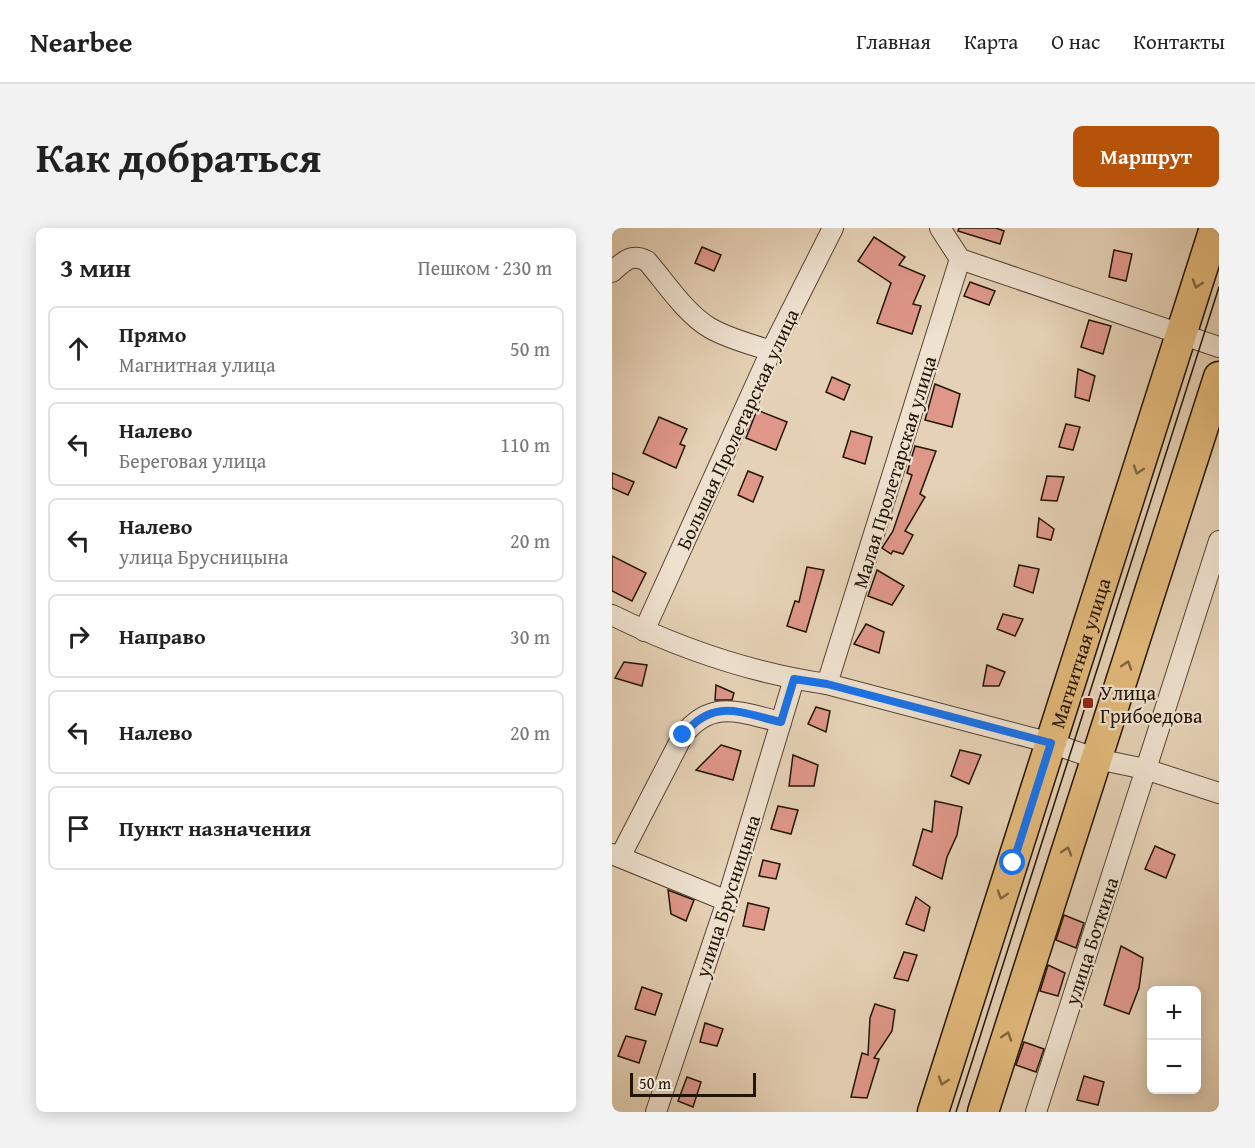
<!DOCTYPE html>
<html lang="ru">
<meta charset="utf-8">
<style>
:root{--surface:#fff;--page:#f2f2f2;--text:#222;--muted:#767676;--line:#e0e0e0;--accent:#b45309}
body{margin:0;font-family:"Gentium Book Plus",serif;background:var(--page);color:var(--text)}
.controls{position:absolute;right:18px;bottom:18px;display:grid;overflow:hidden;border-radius:9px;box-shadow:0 3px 15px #0003}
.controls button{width:54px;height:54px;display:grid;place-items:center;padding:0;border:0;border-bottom:2px solid var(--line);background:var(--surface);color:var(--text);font:30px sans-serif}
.scale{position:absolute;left:18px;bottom:15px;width:126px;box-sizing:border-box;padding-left:6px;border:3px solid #231506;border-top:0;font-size:16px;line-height:21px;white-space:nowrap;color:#231506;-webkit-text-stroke:4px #eee1cf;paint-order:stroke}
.stop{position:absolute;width:18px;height:18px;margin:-14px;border:4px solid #1a73e8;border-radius:50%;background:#fff}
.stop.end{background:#1a73e8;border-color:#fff;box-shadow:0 2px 6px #0008}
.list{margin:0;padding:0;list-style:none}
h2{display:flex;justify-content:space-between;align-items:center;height:78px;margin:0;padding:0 24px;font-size:26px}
h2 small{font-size:20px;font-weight:400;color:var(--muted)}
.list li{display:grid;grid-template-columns:39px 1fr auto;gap:18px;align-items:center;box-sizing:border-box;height:84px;margin:0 12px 12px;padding:0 12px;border:2px solid var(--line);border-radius:9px}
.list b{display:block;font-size:22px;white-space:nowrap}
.list p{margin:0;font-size:20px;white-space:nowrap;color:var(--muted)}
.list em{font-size:20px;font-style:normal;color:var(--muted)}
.icon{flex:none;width:33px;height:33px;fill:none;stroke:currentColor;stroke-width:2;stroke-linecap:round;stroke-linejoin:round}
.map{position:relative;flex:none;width:607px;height:884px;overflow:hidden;border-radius:9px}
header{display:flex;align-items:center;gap:36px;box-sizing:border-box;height:84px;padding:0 30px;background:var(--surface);border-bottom:2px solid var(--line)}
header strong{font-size:28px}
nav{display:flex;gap:33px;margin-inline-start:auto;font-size:21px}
.intro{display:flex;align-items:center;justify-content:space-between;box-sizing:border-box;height:144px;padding:0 36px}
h1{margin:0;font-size:42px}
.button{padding:15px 27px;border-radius:9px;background:var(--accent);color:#fff;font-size:21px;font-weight:700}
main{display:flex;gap:36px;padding:0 36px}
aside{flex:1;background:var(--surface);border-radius:9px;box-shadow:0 3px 15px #0003}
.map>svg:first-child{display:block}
</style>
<header>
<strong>Nearbee</strong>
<nav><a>Главная</a><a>Карта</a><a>О нас</a><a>Контакты</a></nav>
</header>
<div class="intro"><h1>Как добраться</h1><a class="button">Маршрут</a></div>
<main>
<aside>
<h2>3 мин<small>Пешком · 230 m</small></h2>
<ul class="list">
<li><svg class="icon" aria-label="ahead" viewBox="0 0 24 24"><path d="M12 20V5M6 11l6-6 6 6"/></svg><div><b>Прямо</b><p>Магнитная улица</p></div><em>50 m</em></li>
<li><svg class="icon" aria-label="left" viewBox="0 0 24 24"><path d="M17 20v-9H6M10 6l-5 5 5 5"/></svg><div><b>Налево</b><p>Береговая улица</p></div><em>110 m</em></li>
<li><svg class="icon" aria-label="left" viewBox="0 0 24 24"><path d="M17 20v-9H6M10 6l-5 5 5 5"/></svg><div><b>Налево</b><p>улица Брусницына</p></div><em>20 m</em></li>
<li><svg class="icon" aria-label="right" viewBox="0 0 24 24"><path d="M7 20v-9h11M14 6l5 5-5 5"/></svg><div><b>Направо</b></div><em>30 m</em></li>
<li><svg class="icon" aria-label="left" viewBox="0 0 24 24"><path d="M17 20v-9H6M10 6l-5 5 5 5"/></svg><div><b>Налево</b></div><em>20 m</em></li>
<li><svg class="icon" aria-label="arrive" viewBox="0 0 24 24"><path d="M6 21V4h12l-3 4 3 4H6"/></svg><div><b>Пункт назначения</b></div></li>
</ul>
</aside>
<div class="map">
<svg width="607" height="884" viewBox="0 0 607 884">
<rect width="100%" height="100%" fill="#e5d1b5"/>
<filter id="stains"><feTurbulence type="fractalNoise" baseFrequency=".00333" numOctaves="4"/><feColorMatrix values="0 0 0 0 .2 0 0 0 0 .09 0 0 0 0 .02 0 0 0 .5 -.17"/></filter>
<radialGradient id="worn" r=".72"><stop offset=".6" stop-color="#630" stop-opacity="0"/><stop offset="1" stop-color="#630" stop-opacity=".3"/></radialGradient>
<g fill="#df978a" stroke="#231506" stroke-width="1.5">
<polygon points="347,0 384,0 392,3 388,16 346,3"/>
<polygon points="262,9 293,29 287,37 313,48 301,76 309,78 300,106 265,95 279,55 246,33"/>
<polygon points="90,19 109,27 102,43 83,35"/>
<polygon points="502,22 520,26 514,53 497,49"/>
<polygon points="358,54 383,63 377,77 352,68"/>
<polygon points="477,92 499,98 491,126 469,119"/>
<polygon points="466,141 483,148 477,173 463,169"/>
<polygon points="220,149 238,157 232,172 214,164"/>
<polygon points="323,156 348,166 340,199 313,192"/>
<polygon points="145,182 175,194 164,222 134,210"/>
<polygon points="47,189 75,201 68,216 73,218 64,240 31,225"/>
<polygon points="454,196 468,199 461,222 447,219"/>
<polygon points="239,203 260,209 253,236 231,229"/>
<polygon points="303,218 324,223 308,266 313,269 293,303 301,307 291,326 281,323 279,326 270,320 281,303 300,247 295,245"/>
<polygon points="136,243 151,249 141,274 126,267"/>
<polygon points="0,245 22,254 16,267 0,260"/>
<polygon points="435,248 452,249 445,273 429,272"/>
<polygon points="427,290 442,301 439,312 425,309"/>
<polygon points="0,328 34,345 20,373 0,363"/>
<polygon points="407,337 427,341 421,365 402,358"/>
<polygon points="195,339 212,342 194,404 175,398 183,373 187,374"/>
<polygon points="265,342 292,358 280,377 256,368"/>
<polygon points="391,386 411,391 403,408 385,401"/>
<polygon points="254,396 272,404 267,425 242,416"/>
<polygon points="12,434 35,437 30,458 3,450"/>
<polygon points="375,437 393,444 387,458 371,458"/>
<polygon points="104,457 122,465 120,472 103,472"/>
<polygon points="204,479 218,483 214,504 196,496"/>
<polygon points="109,517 129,523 121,552 84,542"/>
<polygon points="348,522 369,527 357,556 339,548"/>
<polygon points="181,527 206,537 202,558 177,558"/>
<polygon points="323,573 350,579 345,607 335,629 330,651 301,637 311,601 320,604"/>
<polygon points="166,578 186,582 179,606 159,601"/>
<polygon points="543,618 563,627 554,650 533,641"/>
<polygon points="151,632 168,636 164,651 147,648"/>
<polygon points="56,662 82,672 74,693 59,686"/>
<polygon points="304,669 318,679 312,703 294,696"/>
<polygon points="136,675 157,680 152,702 131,698"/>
<polygon points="452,687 472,695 464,720 444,712"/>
<polygon points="509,718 531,730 527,760 517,786 492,777"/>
<polygon points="292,724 305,727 296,753 282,750"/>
<polygon points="436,737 453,745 446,768 428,763"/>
<polygon points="30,759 50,766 43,787 23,781"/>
<polygon points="263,776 283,782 280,803 262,830 267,831 255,870 239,869 250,825 256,827 258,790"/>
<polygon points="93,795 111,801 105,818 88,814"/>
<polygon points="14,808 34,813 27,835 6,828"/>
<polygon points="412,814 432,821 424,844 404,837"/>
<polygon points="472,848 492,854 486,877 465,872"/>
<polygon points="75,849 89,854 81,879 66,873"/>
</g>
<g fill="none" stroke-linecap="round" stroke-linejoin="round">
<defs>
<g id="street">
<polyline points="328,0 348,31 607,119"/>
<path d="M0 44C12 33 19 25 35 33 54 55 73 85 98 100 117 111 139 116 159 123"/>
<path d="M0 387C69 421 139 445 215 456L439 515 485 531 533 541 607 565"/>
<polyline points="32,403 159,123 221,0"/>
<polyline points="215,456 348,31"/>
<polyline points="0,626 115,673"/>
<path d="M8 629 71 507C101 470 129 485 169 494"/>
<polyline points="44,884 115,673 182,451"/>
<polyline points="424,884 607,313"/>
</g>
<g id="primary">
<path id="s1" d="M321 884 603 0"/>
<polyline points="371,884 607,149"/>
</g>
</defs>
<use href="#street" stroke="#544432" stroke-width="22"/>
<use href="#primary" stroke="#231506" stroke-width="33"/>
<use href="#street" stroke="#eee1cf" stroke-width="20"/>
<use href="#primary" stroke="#e2b87a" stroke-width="30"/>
<polyline stroke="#231506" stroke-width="1.5" points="344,884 607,59"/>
</g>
<defs><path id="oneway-chevron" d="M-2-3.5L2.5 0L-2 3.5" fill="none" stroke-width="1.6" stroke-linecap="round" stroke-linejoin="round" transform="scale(1.5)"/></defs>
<g stroke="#826640">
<use href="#oneway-chevron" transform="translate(585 56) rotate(108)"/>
<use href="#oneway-chevron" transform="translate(526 242) rotate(108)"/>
<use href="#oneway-chevron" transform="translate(515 437) rotate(-72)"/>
<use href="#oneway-chevron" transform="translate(455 623) rotate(-72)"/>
<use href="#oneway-chevron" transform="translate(390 667) rotate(108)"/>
<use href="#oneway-chevron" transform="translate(395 808) rotate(-72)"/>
<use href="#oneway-chevron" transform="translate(331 853) rotate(108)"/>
</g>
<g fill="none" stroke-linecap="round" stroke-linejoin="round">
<path stroke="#1a73e8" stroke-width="8" d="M71 507C102 469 128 485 169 494L182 451 215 456 439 515 401 635"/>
</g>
<rect fill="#8f2418" stroke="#eee1cf" stroke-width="2" x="470" y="469" width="12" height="12" rx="3"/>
<g text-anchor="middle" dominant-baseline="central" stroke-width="4.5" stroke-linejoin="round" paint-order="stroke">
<g font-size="20" fill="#231506" stroke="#eee1cf">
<text transform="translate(125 201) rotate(-65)">Большая Пролетарская улица</text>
<text transform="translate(282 244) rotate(-73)">Малая Пролетарская улица</text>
<text stroke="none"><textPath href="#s1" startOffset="482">Магнитная улица</textPath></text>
<text transform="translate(115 668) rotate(-72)">улица Брусницына</text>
<text transform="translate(479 713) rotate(-72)">улица Боткина</text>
</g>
<g font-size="20" fill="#231506" stroke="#eee1cf" text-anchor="start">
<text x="488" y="464">Улица<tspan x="488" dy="23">Грибоедова</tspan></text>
</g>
</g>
<rect width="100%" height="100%" filter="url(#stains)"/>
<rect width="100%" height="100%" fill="url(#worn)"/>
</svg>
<div class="controls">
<button>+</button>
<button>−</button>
</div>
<div class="scale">50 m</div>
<div class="stop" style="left:401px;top:635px"></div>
<div class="stop end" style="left:71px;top:507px"></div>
</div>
</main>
